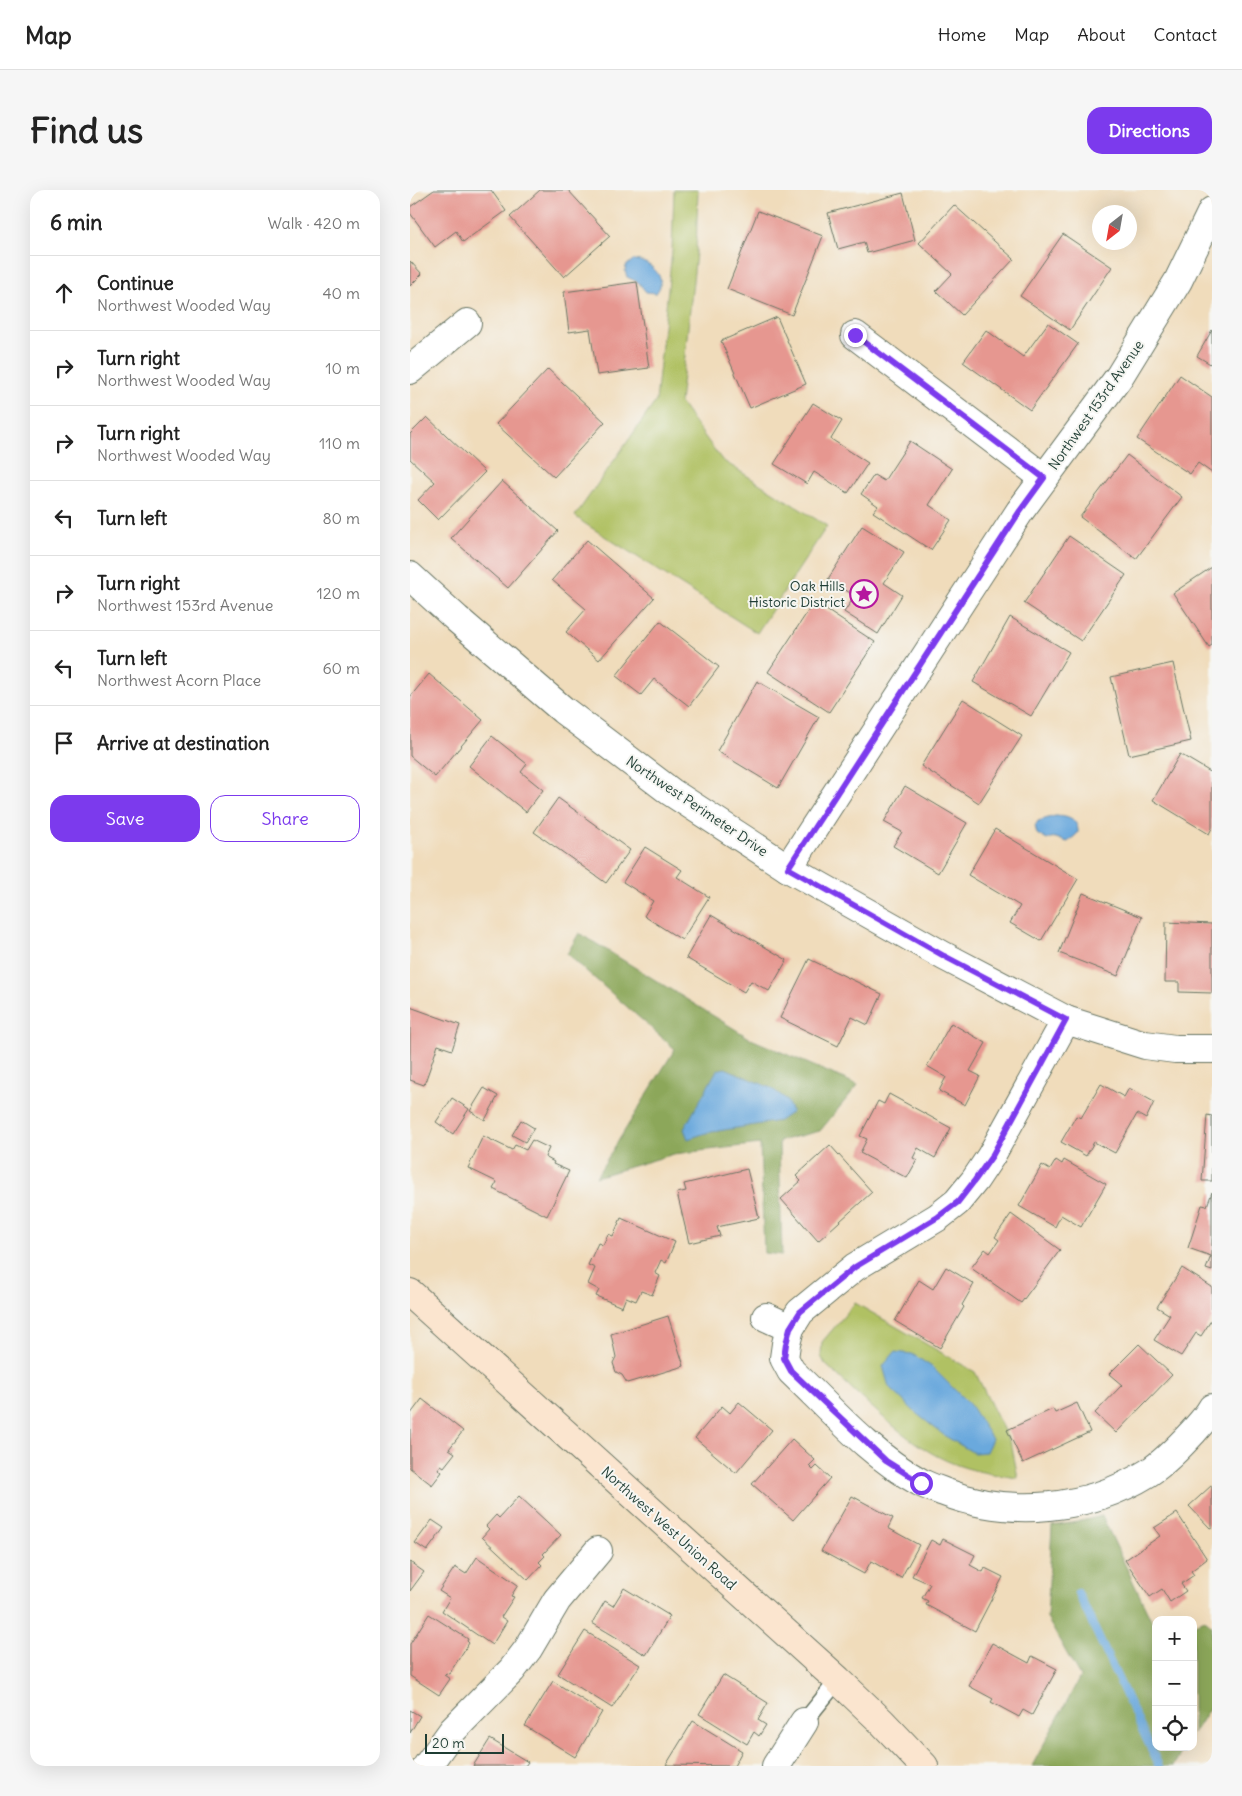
<!DOCTYPE html>
<meta charset="utf-8">
<style>
:root{--surface:#fff;--page:#f6f6f6;--text:#222;--muted:#767676;--line:#e0e0e0;--accent:#7c3aed}
body{margin:0;font-family:Delius,sans-serif;background:var(--page);color:var(--text)}
.controls{position:absolute;right:15px;bottom:15px;display:grid;overflow:hidden;border-radius:10px;box-shadow:0 5px 20px #0002}
.controls button{width:45px;height:45px;display:grid;place-items:center;padding:0;border:0;border-bottom:1px solid var(--line);background:var(--surface);color:var(--text);font:25px sans-serif}
.compass{position:absolute;left:682px;top:15px;width:45px;height:45px;border-radius:50%;background:var(--surface);box-shadow:0 5px 20px #0002;rotate:211deg}
.scale{position:absolute;left:15px;bottom:12px;width:79px;box-sizing:border-box;padding-left:5px;border:2px solid #1f3d34;border-top:0;font-size:14px;line-height:18px;white-space:nowrap;color:#1f3d34;-webkit-text-stroke:4px #f6f6f2;paint-order:stroke}
.stop{position:absolute;width:15px;height:15px;margin:-11px;border:4px solid #7c3aed;border-radius:50%;background:#fff}
.stop.end{background:#7c3aed;border-color:#fff;box-shadow:0 1px 5px #0008}
.list{margin:0;padding:0;list-style:none}
h2{display:flex;justify-content:space-between;align-items:center;height:65px;margin:0;padding:0 20px;font-size:21px}
h2 small{font-size:16px;font-weight:400;color:var(--muted)}
.list li{display:grid;grid-template-columns:32px 1fr auto;gap:15px;align-items:center;box-sizing:border-box;height:75px;padding:0 20px;border-top:1px solid var(--line)}
.list b{display:block;font-size:19px;white-space:nowrap}
.list p{margin:0;font-size:16px;white-space:nowrap;color:var(--muted)}
.list em{font-size:16px;font-style:normal;color:var(--muted)}
.actions{display:flex;gap:10px;padding:15px 20px}
.actions a{flex:1;padding:11px 0;border:1px solid var(--accent);border-radius:15px;text-align:center;font-size:18px;color:var(--accent)}
.actions .main{background:var(--accent);color:#fff}
.icon{flex:none;width:28px;height:28px;fill:none;stroke:currentColor;stroke-width:2;stroke-linecap:round;stroke-linejoin:round}
.map{position:relative;flex:none;width:802px;height:1576px;overflow:hidden;border-radius:15px}
header{display:flex;align-items:center;gap:30px;box-sizing:border-box;height:70px;padding:0 25px;background:var(--surface);border-bottom:1px solid var(--line)}
header strong{font-size:24px}
nav{display:flex;gap:28px;margin-inline-start:auto;font-size:18px}
.intro{display:flex;align-items:center;justify-content:space-between;box-sizing:border-box;height:120px;padding:0 30px}
h1{margin:0;font-size:35px}
.button{padding:12px 22px;border-radius:15px;background:var(--accent);color:#fff;font-size:18px;font-weight:700}
main{display:flex;gap:30px;padding:0 30px}
aside{flex:1;background:var(--surface);border-radius:15px;box-shadow:0 5px 20px #0002}
.map>svg:first-child{display:block}
</style>
<header>
<strong>Map</strong>
<nav><a>Home</a><a>Map</a><a>About</a><a>Contact</a></nav>
</header>
<div class="intro"><h1>Find us</h1><a class="button">Directions</a></div>
<main>
<aside>
<h2>6 min<small>Walk · 420 m</small></h2>
<ul class="list">
<li><svg class="icon" aria-label="ahead" viewBox="0 0 24 24"><path d="M12 20V5M6 11l6-6 6 6"/></svg><div><b>Continue</b><p>Northwest Wooded Way</p></div><em>40 m</em></li>
<li><svg class="icon" aria-label="right" viewBox="0 0 24 24"><path d="M7 20v-9h11M14 6l5 5-5 5"/></svg><div><b>Turn right</b><p>Northwest Wooded Way</p></div><em>10 m</em></li>
<li><svg class="icon" aria-label="right" viewBox="0 0 24 24"><path d="M7 20v-9h11M14 6l5 5-5 5"/></svg><div><b>Turn right</b><p>Northwest Wooded Way</p></div><em>110 m</em></li>
<li><svg class="icon" aria-label="left" viewBox="0 0 24 24"><path d="M17 20v-9H6M10 6l-5 5 5 5"/></svg><div><b>Turn left</b></div><em>80 m</em></li>
<li><svg class="icon" aria-label="right" viewBox="0 0 24 24"><path d="M7 20v-9h11M14 6l5 5-5 5"/></svg><div><b>Turn right</b><p>Northwest 153rd Avenue</p></div><em>120 m</em></li>
<li><svg class="icon" aria-label="left" viewBox="0 0 24 24"><path d="M17 20v-9H6M10 6l-5 5 5 5"/></svg><div><b>Turn left</b><p>Northwest Acorn Place</p></div><em>60 m</em></li>
<li><svg class="icon" aria-label="arrive" viewBox="0 0 24 24"><path d="M6 21V4h12l-3 4 3 4H6"/></svg><div><b>Arrive at destination</b></div></li>
</ul>
<div class="actions"><a class="main">Save</a><a>Share</a></div>
</aside>
<div class="map">
<svg width="802" height="1576" viewBox="0 0 802 1576">
<rect width="100%" height="100%" fill="#f6f6f2"/>
<filter id="ink" filterUnits="userSpaceOnUse"><feTurbulence type="fractalNoise" baseFrequency=".02" numOctaves="2"/><feDisplacementMap in="SourceGraphic" scale="10" xChannelSelector="R" yChannelSelector="G"/><feConvolveMatrix kernelMatrix="1 2 1 2 8 2 1 2 1" color-interpolation-filters="sRGB"/></filter>
<filter id="wash" filterUnits="userSpaceOnUse"><feTurbulence type="fractalNoise" baseFrequency=".0096" numOctaves="4" result="noise"/><feDisplacementMap in="SourceGraphic" scale="20" xChannelSelector="R" yChannelSelector="G"/><feGaussianBlur stdDeviation="1.12" result="paint"/><feColorMatrix in="noise" values="0 0 0 0 0 0 0 0 0 0 0 0 0 0 0 0 0 1.4 0 .05"/><feComposite in="paint" operator="in"/></filter>
<g filter="url(#wash)">
<rect width="100%" height="100%" fill="#f0dcbb"/>
<g fill="#b0c164" stroke="#687f4c">
<polygon points="264,0 288,0 286,63 270,213 312,270 417,336 347,443 174,333 165,326 246,211 262,61"/>
<path d="M445 1113 565 1182 602 1257 608 1288C580 1284 553 1280 527 1266 487 1245 449 1204 415 1174L411 1166 412 1152Z"/>
</g>
<g fill="#8ca75a" stroke="#567247">
<polygon points="169,743 341,849 448,895 410,941 369,951 372,1065 354,1063 350,954 264,964 186,987 265,859 157,764"/>
<polygon points="692,1326 746,1440 746,1557 775,1557 763,1576 622,1576 670,1487 637,1428 642,1336 667,1332"/>
<polygon points="795,1430 802,1436 802,1514 783,1544 783,1435"/>
</g>
<g fill="#6aa9dd" stroke="#447388">
<path d="M223 70C239 70 260 88 246 103L236 102 228 92 217 87 215 81 216 76Z"/>
<path d="M645 626C656 626 669 629 668 643L658 652C650 651 644 644 637 650L627 644 625 636 628 631Z"/>
<polygon points="315,878 361,898 376,909 382,922 369,931 296,943 278,949 274,939 307,880"/>
<polygon points="485,1162 502,1164 522,1177 560,1215 582,1249 576,1262 564,1263 535,1246 507,1224 479,1197 473,1176"/>
</g>
<g fill="none" stroke-linecap="round" stroke-linejoin="round">
<polyline stroke="#6aa9dd" stroke-width="8" points="668,1403 749,1576"/>
</g>
<g id="blocks">
<g fill="#e69790">
<polygon points="24,0 81,0 96,21 53,52 46,41 25,57 0,23 0,17"/>
<polygon points="130,0 158,0 200,46 154,87 100,27"/>
<polygon points="493,3 505,50 457,63 454,52 428,59 418,23"/>
<polygon points="544,15 604,69 552,125 526,101 542,84 509,53"/>
<polygon points="348,21 413,46 382,125 317,99"/>
<polygon points="653,44 702,77 660,140 610,106"/>
<polygon points="0,71 12,84 0,96"/>
<polygon points="227,92 239,178 187,185 180,139 159,142 154,102"/>
<polygon points="367,127 396,194 340,218 311,151"/>
<polygon points="638,133 668,154 620,220 553,172 576,140 613,167"/>
<polygon points="802,140 802,175 787,166"/>
<polygon points="138,179 195,232 144,287 86,234"/>
<polygon points="770,185 802,207 802,283 788,273 780,284 727,249"/>
<polygon points="403,213 432,231 421,249 458,273 438,303 404,282 397,294 364,274"/>
<polygon points="17,227 75,282 28,330 8,310 25,292 0,269 0,244"/>
<polygon points="500,251 542,279 519,315 541,330 521,360 463,322 468,316 451,304 464,285 474,291"/>
<polygon points="717,265 772,307 726,369 670,327"/>
<polygon points="92,291 148,341 98,398 41,348"/>
<polygon points="452,336 494,362 474,393 492,405 468,444 434,422 445,406 418,389"/>
<polygon points="659,346 716,385 671,451 614,413"/>
<polygon points="177,350 244,408 189,470 156,442 176,419 142,390"/>
<polygon points="802,377 802,455 799,457 763,403"/>
<polygon points="404,412 465,452 419,522 358,482"/>
<polygon points="600,427 659,462 621,526 563,492"/>
<polygon points="250,431 309,477 279,516 244,489 231,505 206,486"/>
<polygon points="763,473 781,551 719,565 701,487"/>
<polygon points="19,484 73,530 25,587 0,566 0,507"/>
<polygon points="347,491 409,527 368,598 307,561"/>
<polygon points="553,509 612,546 569,613 511,576"/>
<polygon points="82,546 117,574 111,582 133,600 116,622 59,576"/>
<polygon points="770,564 802,583 802,638 799,644 743,610"/>
<polygon points="495,596 557,633 528,683 483,656 492,642 474,632"/>
<polygon points="148,608 220,660 196,693 124,642"/>
<polygon points="585,639 668,689 631,751 600,733 610,716 558,685"/>
<polygon points="235,657 272,680 267,687 299,707 272,750 234,726 243,711 213,692"/>
<polygon points="673,703 732,727 708,786 649,763"/>
<polygon points="301,725 377,770 359,801 341,791 334,802 276,768"/>
<polygon points="756,732 802,734 802,803 769,802 769,792 755,792"/>
<polygon points="399,769 472,804 458,835 442,827 428,856 370,828"/>
<polygon points="0,817 50,835 42,860 28,855 14,895 0,890"/>
<polygon points="541,833 576,853 560,881 570,886 555,915 529,901 536,887 517,876"/>
<polygon points="691,894 714,907 719,898 744,912 736,929 727,924 705,963 684,952 676,966 651,952 666,926 671,928"/>
<polygon points="74,898 88,906 75,930 60,921"/>
<polygon points="479,904 541,938 525,968 508,958 503,968 507,970 497,988 450,963 457,949 450,946 468,911 474,914"/>
<polygon points="42,908 59,919 43,944 26,932"/>
<polygon points="797,925 802,926 802,991 792,991"/>
<polygon points="111,930 124,938 115,952 102,945"/>
<polygon points="73,946 102,960 105,955 116,960 122,950 139,958 135,967 144,972 143,974 159,981 137,1026 83,999 87,992 58,978"/>
<polygon points="420,955 462,1002 408,1051 371,1009 391,991 386,986"/>
<polygon points="646,970 652,974 654,970 696,994 671,1037 651,1025 645,1037 609,1016 632,975 640,980"/>
<polygon points="337,979 349,1028 307,1037 310,1046 279,1053 267,1003 276,1001 274,994"/>
<polygon points="802,1002 802,1081 796,1079 801,1066 778,1058 792,1015 797,1016"/>
<polygon points="601,1024 650,1060 611,1113 561,1078 575,1059 580,1063 589,1050 585,1047"/>
<polygon points="211,1028 265,1052 256,1073 251,1070 245,1083 250,1086 242,1105 231,1101 226,1111 216,1107 212,1117 186,1106 189,1100 178,1094 185,1078 178,1075 188,1053 193,1055 198,1044 203,1046"/>
<polygon points="536,1077 564,1094 552,1115 554,1117 530,1158 485,1131 509,1090 523,1099"/>
<polygon points="772,1078 802,1097 802,1129 791,1146 786,1143 771,1166 744,1150 760,1125 747,1117"/>
<polygon points="258,1126 274,1176 217,1193 212,1185 206,1182 203,1173 206,1167 201,1144"/>
<polygon points="729,1154 762,1185 706,1243 685,1223 712,1195 699,1184"/>
<polygon points="12,1209 53,1241 39,1259 45,1263 34,1277 31,1275 28,1279 32,1282 22,1295 0,1278 0,1225"/>
<polygon points="329,1212 362,1240 326,1283 285,1248 312,1216 320,1223"/>
<polygon points="667,1213 680,1242 613,1273 597,1240 643,1219 645,1223"/>
<polygon points="382,1249 405,1270 399,1276 403,1280 407,1276 420,1288 383,1330 342,1294"/>
<polygon points="802,1295 802,1337 800,1338 779,1316"/>
<polygon points="109,1306 151,1345 133,1364 135,1366 129,1372 132,1375 118,1390 72,1347 79,1339 76,1336 86,1325 89,1328"/>
<polygon points="442,1306 483,1328 478,1338 509,1355 491,1388 461,1371 454,1384 411,1361"/>
<polygon points="767,1323 797,1369 781,1381 784,1385 771,1394 776,1401 760,1412 752,1399 740,1407 715,1370 750,1346 744,1338"/>
<polygon points="22,1330 34,1338 17,1361 5,1353"/>
<polygon points="533,1349 565,1365 560,1375 573,1382 575,1378 593,1387 565,1441 516,1415 518,1411 512,1408 520,1394 502,1386 521,1350 530,1355"/>
<polygon points="67,1367 108,1395 101,1406 104,1407 91,1427 97,1431 82,1455 32,1421 40,1408 29,1401 45,1377 56,1384"/>
<polygon points="0,1372 14,1382 0,1401"/>
<polygon points="214,1398 260,1426 236,1465 182,1433 195,1411 203,1416"/>
<polygon points="19,1424 58,1449 57,1451 59,1453 39,1484 36,1483 34,1485 40,1489 29,1505 0,1486 0,1454"/>
<polygon points="175,1441 230,1475 202,1518 148,1484"/>
<polygon points="582,1453 619,1473 622,1466 647,1479 622,1525 613,1520 609,1527 581,1512 583,1509 559,1496"/>
<polygon points="313,1485 358,1513 348,1530 356,1535 349,1546 344,1542 337,1554 289,1524"/>
<polygon points="143,1491 192,1522 165,1567 115,1536"/>
<polygon points="0,1520 10,1526 0,1543"/>
<polygon points="283,1531 332,1561 324,1576 256,1575"/>
<polygon points="80,1549 118,1572 115,1576 63,1576"/>
</g>
</g>
</g>
<g filter="url(#ink)">
<use href="#blocks" fill-opacity="0" stroke="#687563" stroke-width="1"/>
<g fill="none" stroke-linecap="round" stroke-linejoin="round">
<defs>
<polyline id="lane" points="394,1532 428,1490"/>
<g id="street">
<polyline points="445,145 634,288"/>
<polyline points="0,180 57,133"/>
<polyline points="0,386 47,429 153,520 261,602 378,678 534,766 656,830 735,855 765,859 802,859"/>
<polyline points="378,678 610,321 709,187 768,91 802,21"/>
<path d="M656 830 581 966 565 990 547 1012 528 1027 445 1077 390 1122 380 1138 376 1154 374 1168 381 1181C421 1219 460 1265 510 1292 517 1296 526 1299 534 1302 601 1328 678 1320 738 1283 755 1272 770 1256 783 1242 790 1234 797 1227 802 1218"/>
<polyline points="356,1127 380,1138"/>
<polyline points="17,1576 43,1540 102,1480 118,1459 147,1410 188,1361"/>
<polyline points="366,1576 394,1532"/>
</g>
<polyline id="secondary" points="0,1103 428,1490 472,1532 514,1576"/>
</defs>
<use href="#lane" stroke="#687563" stroke-width="18"/>
<use href="#street" stroke="#687563" stroke-width="30"/>
<use href="#secondary" stroke="#687563" stroke-width="30"/>
<use href="#lane" stroke="#fff" stroke-width="15"/>
<use href="#street" stroke="#fff" stroke-width="28"/>
<use href="#secondary" stroke="#fbe5cf" stroke-width="28"/>
</g>
</g>
<g fill="none" stroke-linecap="round" stroke-linejoin="round" filter="url(#ink)">
<polyline stroke="#7c3aed" stroke-width="6" points="445,145 634,288 610,321 378,678 534,766 656,830 582,966 565,990 548,1012 528,1027 445,1077 390,1122 380,1138 376,1154 374,1168 381,1181 476,1271 511,1293"/>
</g>
<defs>
<symbol id="sight-ring" viewBox="-11 -11 22 22"><circle r="9.5" fill="#f6f6f2" stroke="#b5179e" stroke-width="1.5"/><path d="M0-6L1.8-2.2L6-1.7L2.9 1.2L3.7 5.4L0 3.3L-3.7 5.4L-2.9 1.2L-6-1.7L-1.8-2.2Z" fill="#b5179e"/></symbol>
</defs>
<g fill-rule="evenodd">
<use href="#sight-ring" x="438" y="388" width="32" height="32"/>
</g>
<g text-anchor="middle" dominant-baseline="central" stroke-width="4" stroke-linejoin="round" paint-order="stroke">
<g font-size="14" fill="#1f3d34" stroke="#f6f6f2">
<text transform="translate(686 215) rotate(-55)">Northwest 153rd Avenue</text>
<text transform="translate(287 616) rotate(34)">Northwest Perimeter Drive</text>
<text transform="translate(259 1338) rotate(42)">Northwest West Union Road</text>
</g>
<g font-size="14" fill="#1f3d34" stroke="#f6f6f2" text-anchor="end">
<text x="435" y="396">Oak Hills<tspan x="435" dy="16">Historic District</tspan></text>
</g>
</g>
</svg>
<div class="controls">
<button>+</button>
<button>−</button>
<button><svg class="icon" aria-label="locate" viewBox="0 0 24 24"><circle cx="12" cy="12" r="6"/><path d="M12 2v4M12 18v4M2 12h4M18 12h4"/></svg></button>
</div>
<svg class="compass" viewBox="-18 -18 36 36"><path d="M0-13l5 13h-10z" fill="#e53935"/><path d="M0 13l5-13h-10z" fill="#767676"/></svg>
<div class="scale">20 m</div>
<div class="stop" style="left:511px;top:1293px"></div>
<div class="stop end" style="left:445px;top:145px"></div>
</div>
</main>
